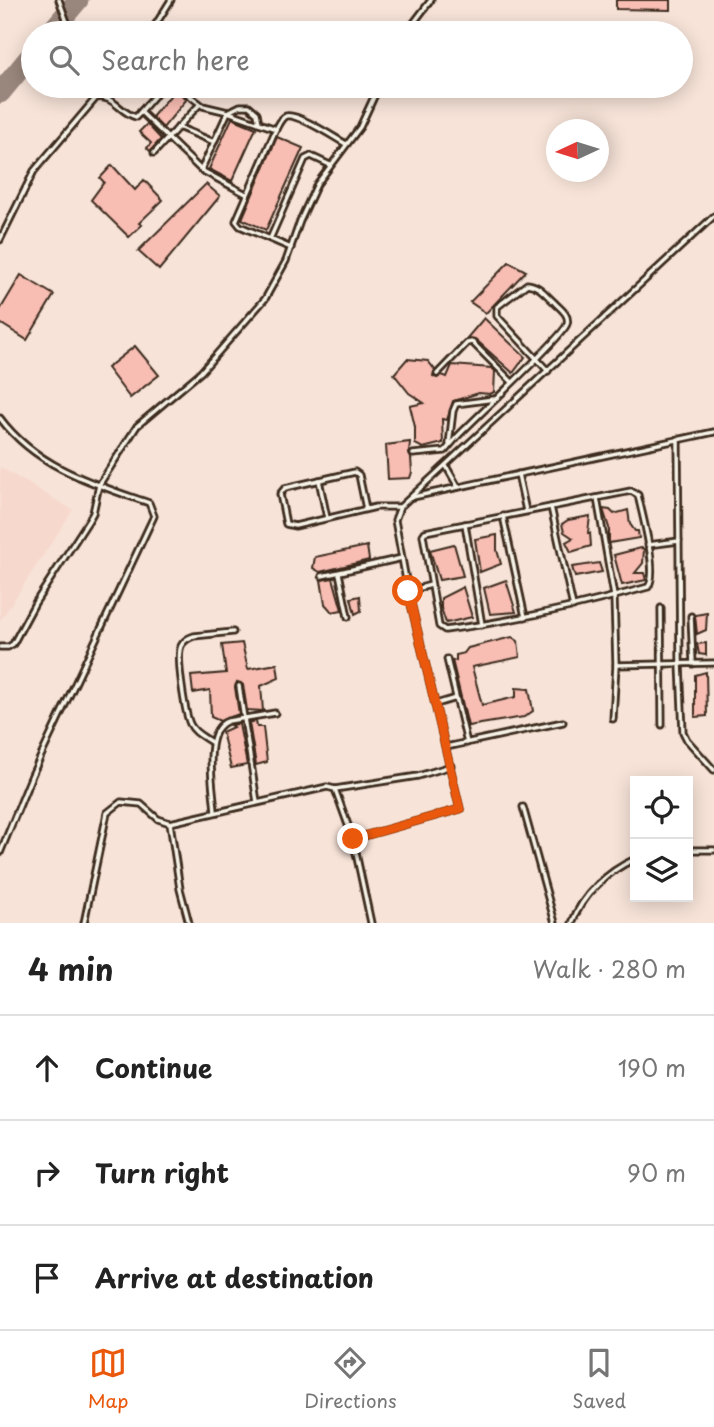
<!DOCTYPE html>
<meta charset="utf-8">
<style>
:root{--surface:#fff;--page:#f6f6f6;--text:#222;--muted:#767676;--line:#e0e0e0;--accent:#ea580c}
body{margin:0;font-family:"Playpen Sans",sans-serif;background:var(--page);color:var(--text)}
.controls{position:absolute;right:21px;bottom:21px;display:grid;overflow:hidden;border-radius:0px;box-shadow:0 4px 18px #0003}
.controls button{width:63px;height:63px;display:grid;place-items:center;padding:0;border:0;border-bottom:2px solid var(--line);background:var(--surface);color:var(--text);font:35px sans-serif}
.compass{position:absolute;left:546px;top:119px;width:63px;height:63px;border-radius:50%;background:var(--surface);box-shadow:0 4px 18px #0003;rotate:266deg}
.stop{position:absolute;width:21px;height:21px;margin:-16px;border:5px solid #ea580c;border-radius:50%;background:#fff}
.stop.end{background:#ea580c;border-color:#fff;box-shadow:0 2px 7px #0008}
.list{margin:0;padding:0;list-style:none}
h2{display:flex;justify-content:space-between;align-items:center;height:91px;margin:0;padding:0 28px;font-size:30px}
h2 small{font-size:23px;font-weight:400;color:var(--muted)}
.list li{display:grid;grid-template-columns:46px 1fr auto;gap:21px;align-items:center;box-sizing:border-box;height:105px;padding:0 28px;border-top:2px solid var(--line)}
.list b{display:block;font-size:26px;white-space:nowrap}
.list em{font-size:23px;font-style:normal;color:var(--muted)}
.icon{flex:none;width:38px;height:38px;fill:none;stroke:currentColor;stroke-width:2;stroke-linecap:round;stroke-linejoin:round}
.map{position:relative;flex:none;width:714px;height:923px;overflow:hidden}
.search{position:absolute;background:var(--surface);box-shadow:0 4px 18px #0003;left:21px;right:21px;top:21px;height:77px;display:flex;align-items:center;gap:18px;box-sizing:border-box;padding:0 24px;border-radius:38px;color:var(--muted);font-size:26px}
.sheet{height:406px;background:var(--surface)}
nav{display:flex;justify-content:space-around;align-items:center;box-sizing:border-box;height:98px;border-top:2px solid var(--line);background:var(--surface);font-size:19px;color:var(--muted)}
nav a{display:grid;justify-items:center;gap:4px}
nav .on{color:var(--accent)}
.map>svg:first-child{display:block}
</style>
<div class="map">
<svg width="714" height="923" viewBox="0 0 714 923">
<rect width="100%" height="100%" fill="#f7e3d8"/>
<filter id="ink" filterUnits="userSpaceOnUse"><feTurbulence type="fractalNoise" baseFrequency=".0143" numOctaves="2"/><feDisplacementMap in="SourceGraphic" scale="14" xChannelSelector="R" yChannelSelector="G"/><feConvolveMatrix kernelMatrix="1 2 1 2 8 2 1 2 1" color-interpolation-filters="sRGB"/></filter>
<g filter="url(#ink)">
<polygon fill="#f7d8cd" points="0,467 73,510 0,621"/>
<g fill="none" stroke-linecap="round" stroke-linejoin="round">
<g stroke="#99867b" stroke-width="21">
<polyline points="50,33 78,0"/>
<polyline points="0,93 33,53"/>
</g>
</g>
<g fill="#f8bdb3" stroke="#3b2a1e" stroke-width="2">
<polygon points="616,0 671,0 671,10 616,9"/>
<polygon points="175,90 187,99 163,128 152,117"/>
<polygon points="232,118 256,128 232,181 209,169"/>
<polygon points="147,124 161,139 150,151 147,148 151,143 139,132"/>
<polygon points="277,137 303,148 266,230 242,219"/>
<polygon points="112,165 135,190 144,180 163,200 139,223 142,225 129,237 91,200 104,182 100,178"/>
<polygon points="206,184 220,196 159,270 138,251"/>
<polygon points="509,262 526,271 486,313 470,302"/>
<polygon points="21,275 54,295 27,340 0,323 0,310"/>
<polygon points="484,318 525,357 513,373 475,339 467,338"/>
<polygon points="135,346 159,375 130,398 107,368"/>
<polygon points="407,359 428,361 435,370 433,376 437,378 442,375 447,377 452,365 492,368 495,371 494,392 490,394 479,393 453,401 447,420 442,419 443,443 423,448 415,444 415,427 410,406 424,403 409,393 394,374"/>
<polygon points="410,442 409,454 411,458 412,472 410,478 388,479 386,445"/>
<polygon points="603,509 610,510 614,514 628,510 630,524 635,531 638,531 639,538 609,543 609,528"/>
<polygon points="590,516 588,533 590,533 591,546 571,552 566,542 573,538 564,532 562,524 568,520"/>
<polygon points="497,535 497,550 501,564 480,572 475,539"/>
<polygon points="454,544 463,576 439,580 430,550"/>
<polygon points="367,546 369,560 320,572 313,568 315,557"/>
<polygon points="641,548 644,549 643,563 635,573 644,573 646,580 622,585 614,555"/>
<polygon points="599,563 602,572 575,577 572,567"/>
<polygon points="333,578 342,610 332,612 325,604 321,580"/>
<polygon points="506,580 516,612 490,614 484,588"/>
<polygon points="463,587 472,617 446,623 441,608 441,598"/>
<polygon points="360,596 361,611 355,614 351,598"/>
<polygon points="707,613 706,630 697,634 695,615"/>
<polygon points="512,637 518,641 520,657 472,667 482,705 516,697 516,688 529,689 533,711 524,717 468,726 452,660 456,661 456,655 464,653 468,648"/>
<polygon points="242,643 248,669 277,664 279,678 261,686 263,711 247,710 243,685 237,682 235,687 239,714 220,721 211,717 210,690 193,693 191,676 226,673 222,645"/>
<polygon points="706,643 706,655 699,654 697,644"/>
<polygon points="706,672 707,716 695,717 695,675"/>
<polygon points="256,721 257,727 263,727 267,762 256,765 249,723"/>
<polygon points="239,724 247,765 231,768 222,732 233,727 230,725"/>
</g>
<g fill="none" stroke-linecap="round" stroke-linejoin="round">
<defs>
<g id="service">
<polyline points="59,0 71,33"/>
<polyline points="147,33 156,24 171,0"/>
<polyline points="406,33 431,0"/>
<polyline points="177,86 203,106 228,112 276,129"/>
<polyline points="141,112 201,170 246,194"/>
<polyline points="178,127 214,142"/>
<polyline points="154,153 199,105"/>
<polyline points="201,170 228,112 240,106 249,106 257,113 259,123"/>
<polyline points="270,239 305,159 311,156 330,165"/>
<path d="M0 240 34 171 96 98C113 94 121 114 136 117L163 86"/>
<path d="M291 248 240 226 236 221 276 129C279 124 281 118 286 116 298 113 335 138 346 144"/>
<polyline points="437,374 467,343 472,342 512,382"/>
<path d="M0 418C36 467 94 484 149 503L154 516 32 775 0 853"/>
<polyline points="678,439 680,664 683,732 687,740 714,770"/>
<polyline points="449,444 453,411 456,404 494,399"/>
<path d="M413 454 445 451 457 437C472 421 564 336 567 324 570 314 559 308 554 302 545 294 539 285 527 284L497 307V316L548 371"/>
<polyline points="446,466 458,487"/>
<polyline points="518,474 526,511"/>
<polyline points="319,480 327,518"/>
<path d="M631 491 638 495C642 514 659 574 648 587 581 606 514 621 445 630L439 626 423 535 425 532Z"/>
<polyline points="413,497 714,432"/>
<polyline points="597,498 614,596 616,665 613,719"/>
<polyline points="551,507 573,607"/>
<polyline points="366,509 359,475 355,472 285,488 280,494 286,524 295,526 376,507 399,507"/>
<polyline points="503,516 525,617"/>
<polyline points="465,524 482,625"/>
<polyline points="648,545 679,541"/>
<polyline points="339,573 348,617"/>
<polyline points="322,576 402,558"/>
<polyline points="408,591 431,585"/>
<polyline points="661,608 662,725"/>
<polyline points="691,616 693,664"/>
<polyline points="0,647 8,647 13,644 35,603 89,520 93,513 99,485 137,426 201,372 265,299 286,261 300,221 317,184 360,127 379,86"/>
<polyline points="447,659 467,743"/>
<polyline points="616,665 714,663"/>
<polyline points="239,686 257,802"/>
<polyline points="436,704 456,698"/>
<path d="M211 742C204 737 194 733 190 724 185 713 176 657 181 646 184 640 188 638 194 636L233 632"/>
<polyline points="446,747 563,722"/>
<polyline points="335,789 418,776 451,766"/>
<polyline points="523,807 555,923"/>
<path d="M215 812C214 789 201 730 228 721L275 713"/>
<polyline points="170,823 180,889 189,923"/>
<polyline points="688,850 714,850"/>
<polyline points="84,923 107,813 121,802 141,804 158,819 170,823 327,787 335,789 353,839"/>
<polyline points="371,923 353,839 460,809 408,591 395,520 400,507 714,216"/>
<path d="M572 923C582 895 608 871 635 859"/>
</g>
</defs>
<use href="#service" stroke="#3b2a1e" stroke-width="9"/>
<use href="#service" stroke="#f7f3e8" stroke-width="3.5"/>
</g>
</g>
<g fill="none" stroke-linecap="round" stroke-linejoin="round" filter="url(#ink)">
<polyline stroke="#ea580c" stroke-width="9" points="353,839 460,809 408,591"/>
</g>
</svg>
<div class="controls">
<button><svg class="icon" aria-label="locate" viewBox="0 0 24 24"><circle cx="12" cy="12" r="6"/><path d="M12 2v4M12 18v4M2 12h4M18 12h4"/></svg></button>
<button><svg class="icon" aria-label="layers" viewBox="0 0 24 24"><path d="M12 4l9 5-9 5-9-5zM3 14l9 5 9-5"/></svg></button>
</div>
<svg class="compass" viewBox="-18 -18 36 36"><path d="M0-13l5 13h-10z" fill="#e53935"/><path d="M0 13l5-13h-10z" fill="#767676"/></svg>
<div class="stop" style="left:408px;top:591px"></div>
<div class="stop end" style="left:353px;top:839px"></div>
<div class="search"><svg class="icon" aria-label="search" viewBox="0 0 24 24"><circle cx="10" cy="10" r="6"/><path d="M15 15l6 6"/></svg>Search here</div>
</div>
<section class="sheet">
<h2>4 min<small>Walk · 280 m</small></h2>
<ul class="list">
<li><svg class="icon" aria-label="ahead" viewBox="0 0 24 24"><path d="M12 20V5M6 11l6-6 6 6"/></svg><div><b>Continue</b></div><em>190 m</em></li>
<li><svg class="icon" aria-label="right" viewBox="0 0 24 24"><path d="M7 20v-9h11M14 6l5 5-5 5"/></svg><div><b>Turn right</b></div><em>90 m</em></li>
<li><svg class="icon" aria-label="arrive" viewBox="0 0 24 24"><path d="M6 21V4h12l-3 4 3 4H6"/></svg><div><b>Arrive at destination</b></div></li>
</ul>
</section>
<nav>
<a class="on"><svg class="icon" aria-label="map" viewBox="0 0 24 24"><path d="M3 6l6-2 6 2 6-2v14l-6 2-6-2-6 2zM9 4v14M15 6v14"/></svg>Map</a>
<a><svg class="icon" aria-label="directions" viewBox="0 0 24 24"><path d="M12 3l9 9-9 9-9-9zM9 14v-3h6M13 9l2 2-2 2"/></svg>Directions</a>
<a><svg class="icon" aria-label="saved" viewBox="0 0 24 24"><path d="M7 4h10v16l-5-4-5 4z"/></svg>Saved</a>
</nav>
